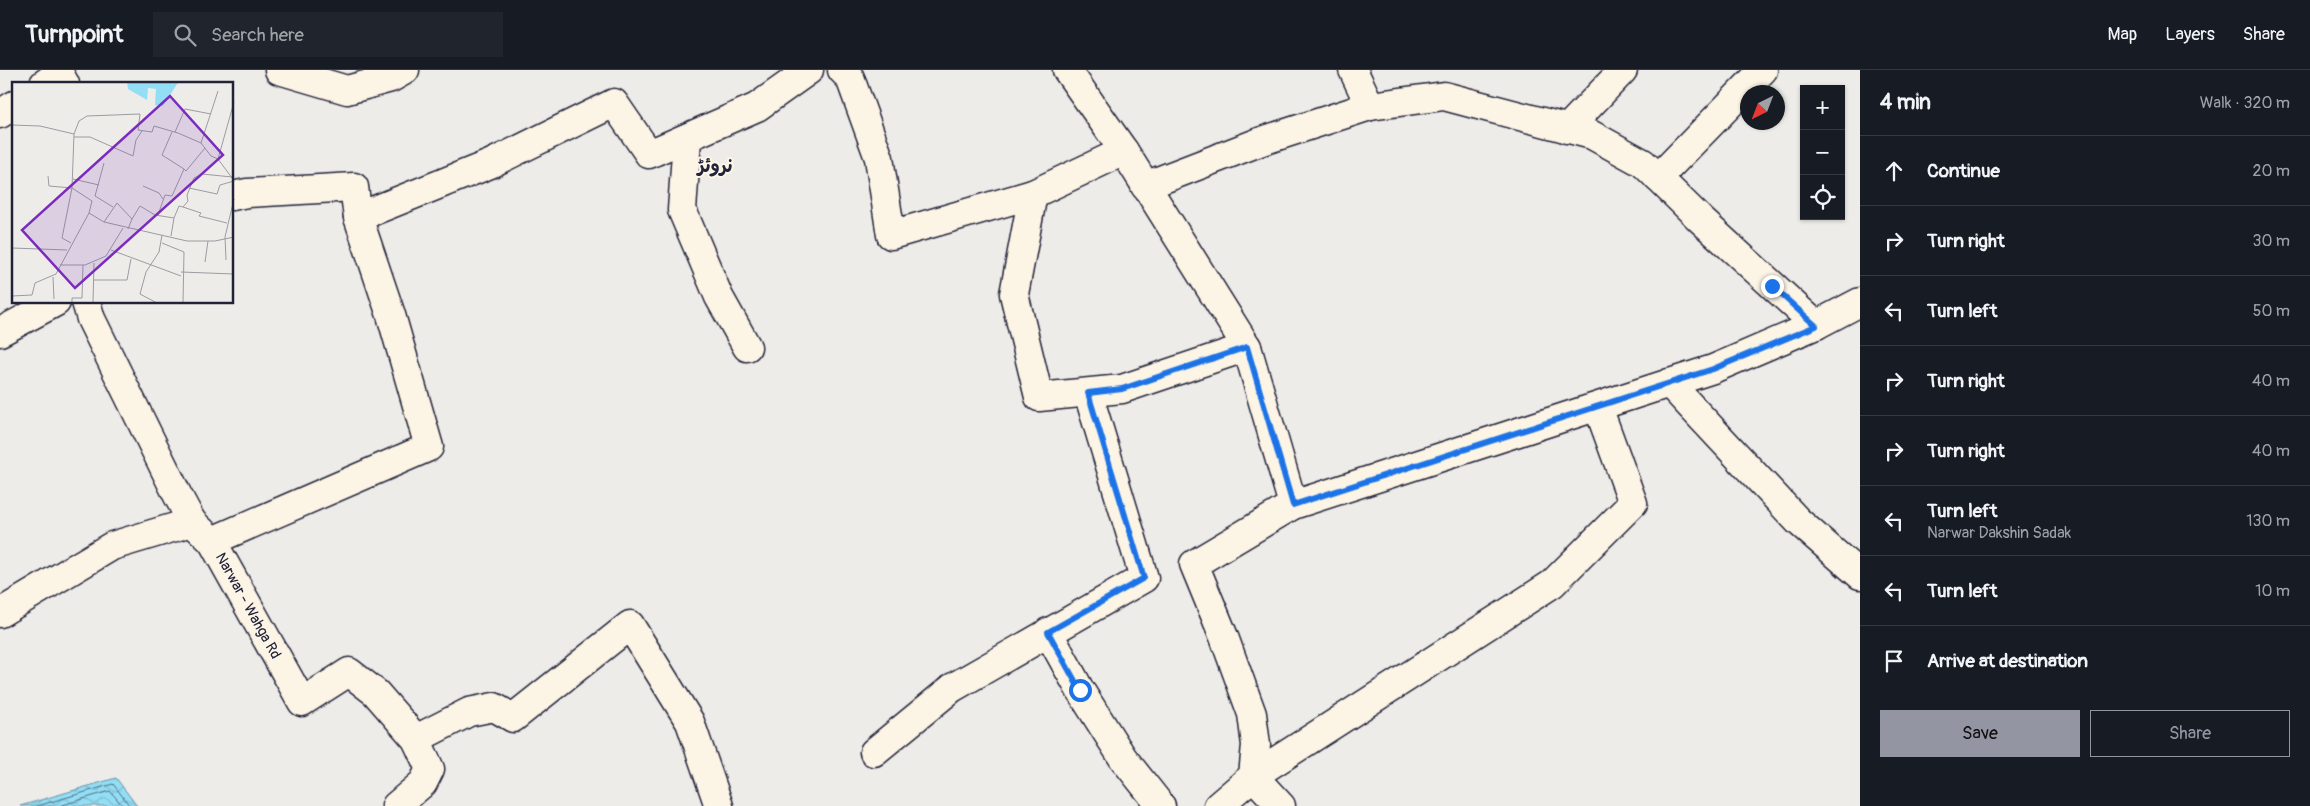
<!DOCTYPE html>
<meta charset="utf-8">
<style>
:root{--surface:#171b24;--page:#20242c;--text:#f1f3f6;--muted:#9ea1a6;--line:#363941;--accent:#9495a2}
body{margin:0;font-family:Pangolin,"Playpen Sans Arabic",sans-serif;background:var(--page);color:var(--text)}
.controls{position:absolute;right:15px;top:15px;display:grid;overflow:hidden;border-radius:0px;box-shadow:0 1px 4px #0004}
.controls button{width:45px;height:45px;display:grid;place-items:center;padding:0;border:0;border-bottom:1px solid var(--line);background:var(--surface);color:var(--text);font:25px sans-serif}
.compass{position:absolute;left:1740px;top:15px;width:45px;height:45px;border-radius:50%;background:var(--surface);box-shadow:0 1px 4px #0004;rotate:222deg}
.stop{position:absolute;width:15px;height:15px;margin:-11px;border:4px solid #1a73e8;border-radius:50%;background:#fff}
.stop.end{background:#1a73e8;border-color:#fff;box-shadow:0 1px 5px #0008}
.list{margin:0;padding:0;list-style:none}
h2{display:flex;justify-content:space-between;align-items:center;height:65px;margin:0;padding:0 20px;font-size:21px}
h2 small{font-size:16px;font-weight:400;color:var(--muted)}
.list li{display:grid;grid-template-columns:32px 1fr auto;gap:15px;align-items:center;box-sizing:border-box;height:70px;padding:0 20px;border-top:1px solid var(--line)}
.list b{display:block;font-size:19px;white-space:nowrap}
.list p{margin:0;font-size:16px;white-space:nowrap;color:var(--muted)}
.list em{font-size:16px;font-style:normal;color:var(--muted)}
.actions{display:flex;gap:10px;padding:15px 20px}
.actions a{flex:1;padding:11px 0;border:1px solid var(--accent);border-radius:0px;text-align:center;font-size:18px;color:var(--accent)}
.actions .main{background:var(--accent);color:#111}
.icon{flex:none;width:28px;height:28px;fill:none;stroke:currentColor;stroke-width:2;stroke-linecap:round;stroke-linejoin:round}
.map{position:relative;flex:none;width:1860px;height:736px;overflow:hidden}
header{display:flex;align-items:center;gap:30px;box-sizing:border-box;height:70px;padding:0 25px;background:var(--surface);border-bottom:1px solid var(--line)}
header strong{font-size:24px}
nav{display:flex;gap:28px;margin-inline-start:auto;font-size:18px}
.search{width:350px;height:45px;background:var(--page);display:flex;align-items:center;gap:12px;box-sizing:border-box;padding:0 18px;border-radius:0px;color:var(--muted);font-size:19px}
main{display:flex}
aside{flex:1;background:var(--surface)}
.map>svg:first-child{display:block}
</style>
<header>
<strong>Turnpoint</strong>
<div class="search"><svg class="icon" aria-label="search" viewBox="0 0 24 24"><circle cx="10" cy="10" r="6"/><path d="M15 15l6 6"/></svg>Search here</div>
<nav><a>Map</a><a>Layers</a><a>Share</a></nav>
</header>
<main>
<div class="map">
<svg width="1860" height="736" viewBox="0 0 1860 736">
<defs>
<pattern id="water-waves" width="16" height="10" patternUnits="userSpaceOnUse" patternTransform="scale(1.25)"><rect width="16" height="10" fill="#93def4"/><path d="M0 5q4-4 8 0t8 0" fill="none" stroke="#7ebed2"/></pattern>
</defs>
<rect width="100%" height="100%" fill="#edece8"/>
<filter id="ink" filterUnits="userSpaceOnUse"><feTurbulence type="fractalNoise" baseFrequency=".02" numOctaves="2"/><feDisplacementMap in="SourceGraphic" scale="10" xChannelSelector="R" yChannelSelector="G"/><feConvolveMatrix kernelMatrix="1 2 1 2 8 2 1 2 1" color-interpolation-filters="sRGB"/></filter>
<g filter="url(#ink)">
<polygon fill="url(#water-waves)" stroke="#6693aa" points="116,708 137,736 20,736"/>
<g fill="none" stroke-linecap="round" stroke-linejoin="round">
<g stroke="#4f6d85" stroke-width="1">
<polyline points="37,736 113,714 130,736"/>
<polyline points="59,736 110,721 123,736"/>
</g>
<defs>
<g id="minor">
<polyline points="279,0 347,20 391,8 405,0"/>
<polyline points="842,0 850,8 879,88 891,165 1033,124"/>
<polyline points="1067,0 1124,81 1247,277 1293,435 1194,494 1224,567 1252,644 1256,675 1253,706 1218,736"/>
<polyline points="1353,0 1370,36"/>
<polyline points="44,14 59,3 65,14"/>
<polyline points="0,44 14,35"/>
<polyline points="1567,59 1623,0"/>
<polyline points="687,69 682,140 719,227 747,277"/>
<polyline points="1124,81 1033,124 1014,224 1039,327 1122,319 1247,277"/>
<polyline points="1658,108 1763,0"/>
<polyline points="1145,116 1262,71 1370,36 1444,26 1592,65 1643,93 1700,149 1816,255"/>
<polyline points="232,126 247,123 354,117 358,147 490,94 614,33 649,84 757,37 809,0"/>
<polyline points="86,232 91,249 178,426 192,452 212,471 302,632 349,602 376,623 416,669 430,699 423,713 396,736"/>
<polyline points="0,262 56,232"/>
<polyline points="1669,313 1798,451 1860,505"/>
<polyline points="1293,435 1713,299 1816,255 1860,232"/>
<polyline points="212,471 429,377 391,245 358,147"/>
<polyline points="0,543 112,476 192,452"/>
<polyline points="1048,562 1080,620 1123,688 1161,736"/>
<polyline points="416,669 469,642 494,637 513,648 630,555 690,652 719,736"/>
<polyline points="874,682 952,618 1144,508 1088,323"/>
<polyline points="1281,736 1253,706 1552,514 1633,433 1598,337"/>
</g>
</defs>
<use href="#minor" stroke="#22223b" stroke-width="31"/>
<use href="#minor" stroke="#fcf5e5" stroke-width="28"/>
</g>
</g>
<g fill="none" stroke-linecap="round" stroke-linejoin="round" filter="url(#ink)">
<polyline stroke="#1a73e8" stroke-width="6" points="1080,620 1048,562 1144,508 1088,323 1122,319 1247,277 1293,435 1713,299 1816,256 1772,216"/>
</g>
<g text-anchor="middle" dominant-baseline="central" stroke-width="4" stroke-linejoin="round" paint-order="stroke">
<g font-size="15" fill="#22223b" stroke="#fcf5e5">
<text transform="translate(248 536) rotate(61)">Narwar - Wahga Rd</text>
</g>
<g font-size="18" font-weight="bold" fill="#22223b" stroke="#fcf5e5">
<text x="715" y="96">نروئڑ</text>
</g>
</g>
<g transform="translate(12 12)">
<rect width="221" height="221" fill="#edece8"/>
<path d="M115 0H170L165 2 151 24 143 23 144 7 136 6 135 18 116 7Z" fill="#93def4"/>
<path fill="none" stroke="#9c9ba3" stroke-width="1" d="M222 20 206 77 199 74 189 61 166 51 142 44 140 50 126 48 128 32 75 34 67 39 62 52 60 106 80 119 77 131 92 140 175 159H203L222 155M0 43 28 44 62 52M160 50 150 73 172 87M163 50 173 27 199 32M62 55H78L121 74 124 58 130 49M189 61 206 9M206 77 220 96M92 81 83 114 101 125M36 94 37 104 60 106 50 156 59 161M61 97 87 103M131 104 147 111 151 117M177 106 205 112 208 103 222 99M171 125 189 131 187 134 215 141M146 133 153 113 160 114 172 87 174 89 193 66M120 137 128 124 143 133 162 136 167 124 171 125 176 119 175 113 182 96 190 92 220 95M92 140 105 121 120 137 116 147M159 154 162 136M150 161 172 170 171 221M0 166 55 168M99 168 169 194M214 178 213 155 222 117M193 180 196 159M48 183H73L94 174 111 146M169 190 222 192M41 195 42 217M81 198H115L119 177M0 214 20 213 23 201 44 192 77 131M60 221V216H70L71 183M81 221 82 181M145 221 128 212 134 190 147 170 150 153"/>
<path fill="#7b2cbf" fill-opacity="0.15" stroke="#7b2cbf" stroke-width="2.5" d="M158 14 211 73 63 206 10 148Z"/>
<rect width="221" height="221" fill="none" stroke="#22223b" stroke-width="2.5"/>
</g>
</svg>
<div class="controls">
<button>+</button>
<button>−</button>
<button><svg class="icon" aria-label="locate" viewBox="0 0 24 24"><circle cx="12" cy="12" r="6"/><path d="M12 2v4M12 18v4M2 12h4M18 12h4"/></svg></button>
</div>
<svg class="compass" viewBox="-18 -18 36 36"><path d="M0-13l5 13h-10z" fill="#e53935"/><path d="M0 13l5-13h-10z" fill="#9ea1a6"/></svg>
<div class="stop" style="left:1080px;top:620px"></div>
<div class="stop end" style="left:1772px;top:216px"></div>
</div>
<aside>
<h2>4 min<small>Walk · 320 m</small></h2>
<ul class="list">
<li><svg class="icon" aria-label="ahead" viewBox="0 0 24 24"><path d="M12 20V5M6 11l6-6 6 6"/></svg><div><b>Continue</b></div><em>20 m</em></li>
<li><svg class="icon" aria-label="right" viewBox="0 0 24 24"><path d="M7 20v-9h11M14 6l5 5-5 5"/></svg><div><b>Turn right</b></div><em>30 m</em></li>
<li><svg class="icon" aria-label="left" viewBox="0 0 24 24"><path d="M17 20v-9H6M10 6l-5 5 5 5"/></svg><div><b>Turn left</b></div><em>50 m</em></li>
<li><svg class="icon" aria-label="right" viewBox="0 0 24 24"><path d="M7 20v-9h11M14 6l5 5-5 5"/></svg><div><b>Turn right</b></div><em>40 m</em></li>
<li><svg class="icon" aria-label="right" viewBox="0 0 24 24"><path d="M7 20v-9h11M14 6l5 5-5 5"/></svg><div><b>Turn right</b></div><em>40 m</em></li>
<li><svg class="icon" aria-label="left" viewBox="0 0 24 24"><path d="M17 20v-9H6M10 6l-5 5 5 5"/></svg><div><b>Turn left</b><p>Narwar Dakshin Sadak</p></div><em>130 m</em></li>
<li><svg class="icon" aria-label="left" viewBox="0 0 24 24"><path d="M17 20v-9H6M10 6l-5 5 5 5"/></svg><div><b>Turn left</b></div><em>10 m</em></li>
<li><svg class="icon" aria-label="arrive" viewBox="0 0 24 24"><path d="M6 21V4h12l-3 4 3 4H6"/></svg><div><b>Arrive at destination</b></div></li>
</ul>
<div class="actions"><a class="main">Save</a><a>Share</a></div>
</aside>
</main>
